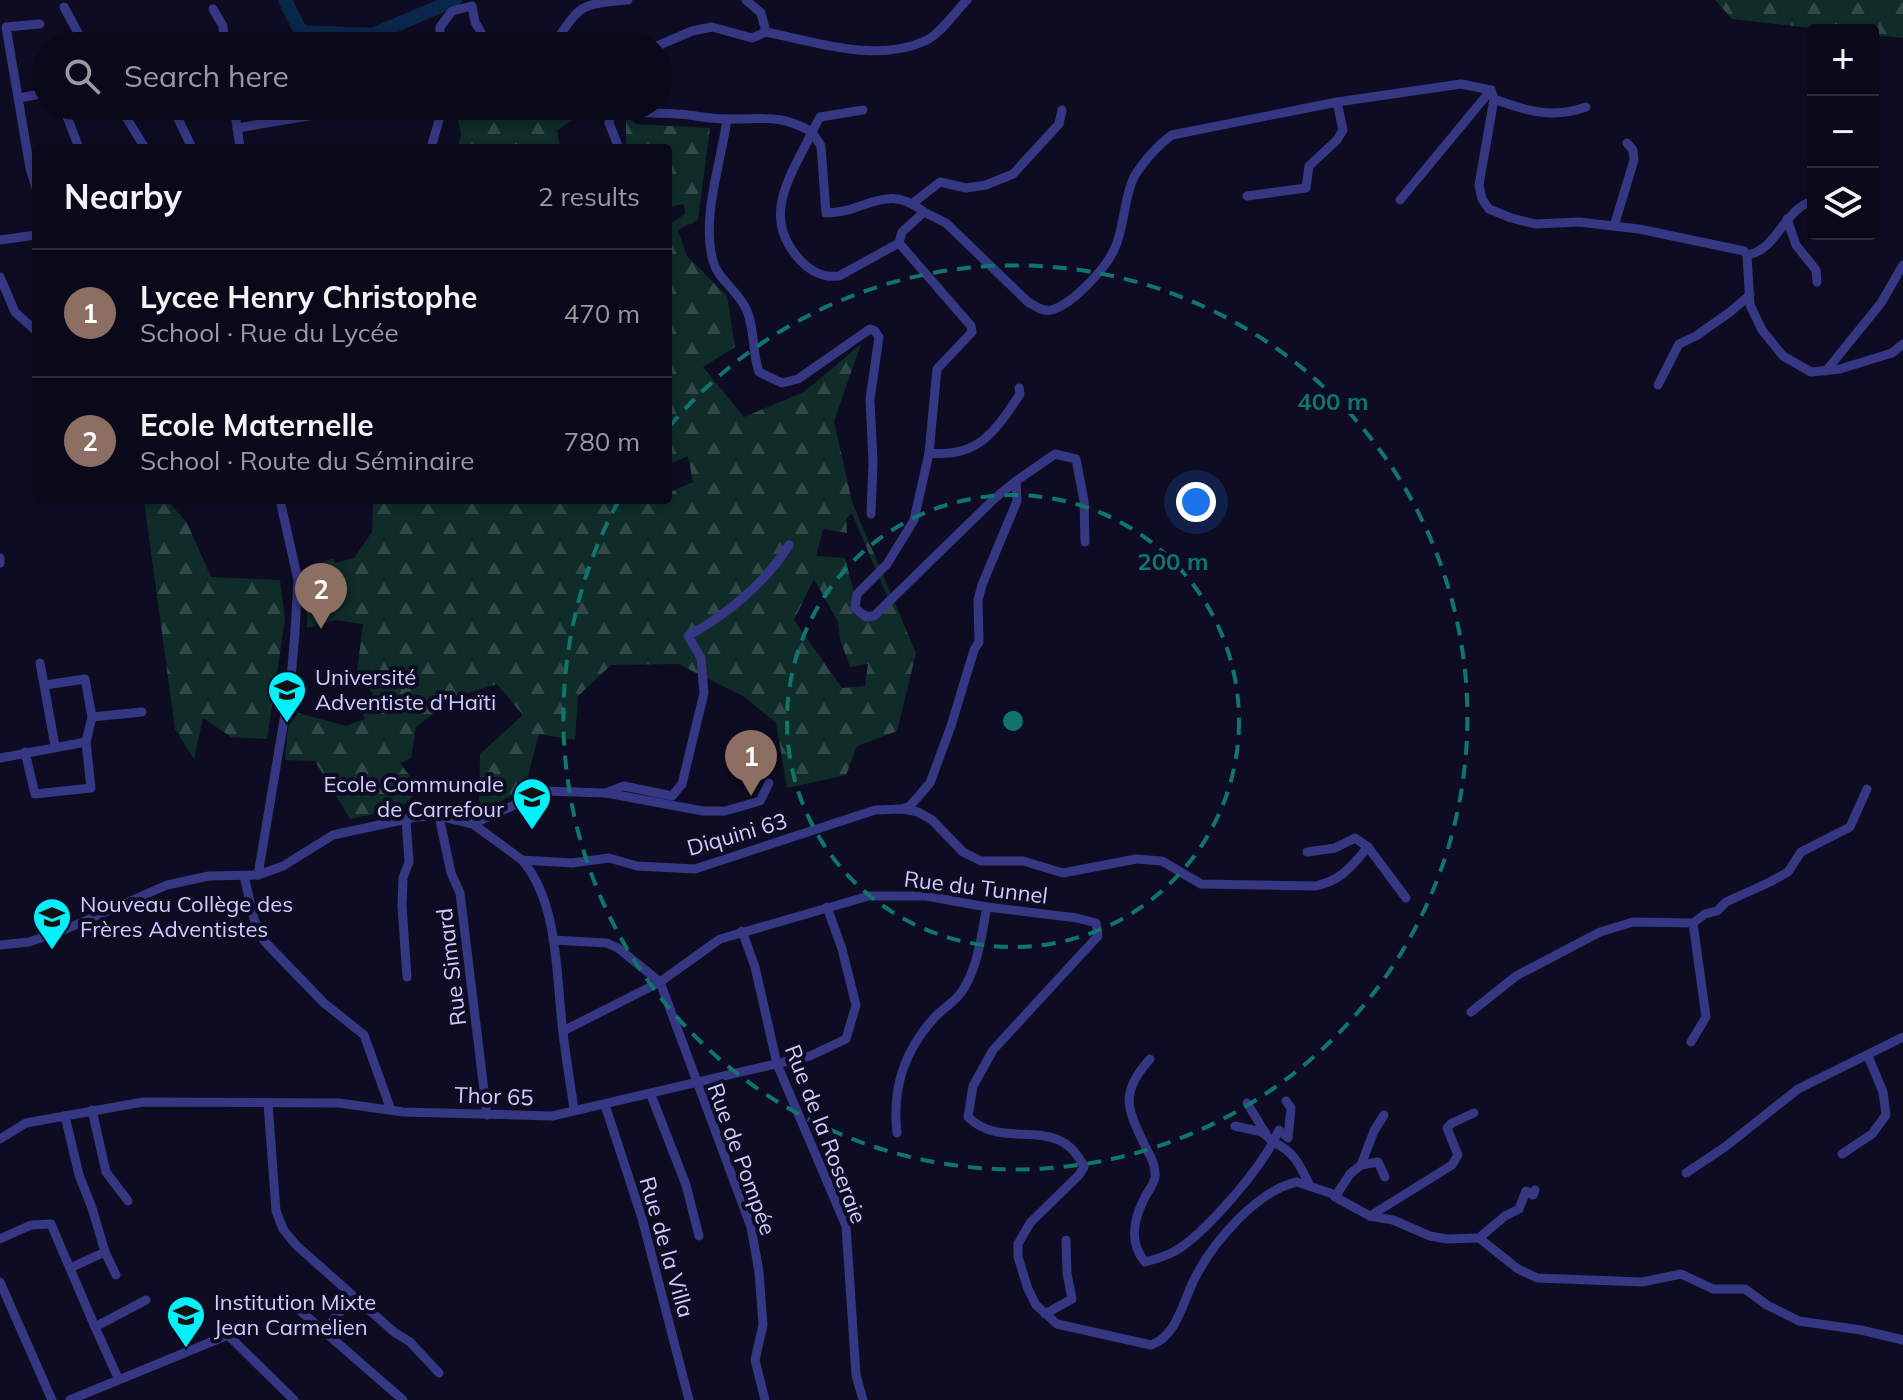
<!DOCTYPE html>
<meta charset="utf-8">
<style>
:root{--surface:#0a091a;--page:#181727;--text:#f1f3f6;--muted:#999aa2;--line:#2a2a39;--accent:#00f1f8}
body{margin:0;font-family:Mulish,sans-serif;background:var(--page);color:var(--text)}
.controls{position:absolute;right:24px;top:24px;display:grid;overflow:hidden;border-radius:8px;box-shadow:0 4px 12px #0003}
.controls button{width:72px;height:72px;display:grid;place-items:center;padding:0;border:0;border-bottom:2px solid var(--line);background:var(--surface);color:var(--text);font:40px sans-serif}
.you{position:absolute;left:1196px;top:502px;width:28px;height:28px;margin:-20px;border:6px solid #fff;border-radius:50%;background:#1a73e8;box-shadow:0 0 0 12px #1a73e833}
.badge{display:grid;place-items:center;width:52px;height:52px;border-radius:50%;background:var(--accent);color:#fff;font-size:26px;font-weight:700}
.pin{position:absolute;translate:-50% -66px;filter:drop-shadow(0 2px 4px #0008)}
.pin::after{content:'';position:absolute;top:42px;width:28px;height:24px;background:inherit;clip-path:polygon(0 0,100% 0,50% 100%)}
.list{margin:0;padding:0;list-style:none}
h2{display:flex;justify-content:space-between;align-items:center;height:104px;margin:0;padding:0 32px;font-size:34px}
h2 small{font-size:26px;font-weight:400;color:var(--muted)}
.list li{display:grid;grid-template-columns:52px 1fr auto;gap:24px;align-items:center;box-sizing:border-box;height:128px;padding:0 32px;border-top:2px solid var(--line)}
.list b{display:block;font-size:30px;white-space:nowrap}
.list p{margin:0;font-size:26px;white-space:nowrap;color:var(--muted)}
.list em{font-size:26px;font-style:normal;color:var(--muted)}
.icon{flex:none;width:44px;height:44px;fill:none;stroke:currentColor;stroke-width:2;stroke-linecap:round;stroke-linejoin:round}
.map{position:relative;flex:none;width:1903px;height:1400px;overflow:hidden}
.search{position:absolute;background:var(--surface);box-shadow:0 4px 12px #0003;left:32px;top:32px;width:640px;height:88px;display:flex;align-items:center;gap:20px;box-sizing:border-box;padding:0 28px;border-radius:44px;color:var(--muted);font-size:30px}
.panel{position:absolute;background:var(--surface);box-shadow:0 4px 12px #0003;left:32px;top:144px;width:640px;height:360px;border-radius:8px}
.map>svg:first-child{display:block}
</style>
<div class="map">
<svg width="1903" height="1400" viewBox="0 0 1903 1400">
<defs>
<pattern id="forest-firs" width="22" height="20" patternUnits="userSpaceOnUse" patternTransform="scale(2)"><rect width="22" height="20" fill="#0f2c29"/><path d="M5 1l3.5 6h-7zM16 11l3.5 6h-7z" fill="#314949"/></pattern>
</defs>
<rect width="100%" height="100%" fill="#0e0c22"/>
<g fill="url(#forest-firs)" fill-rule="evenodd">
<polygon points="1715,0 1903,0 1903,38 1873,35 1873,30 1829,30 1732,19"/>
<polygon points="455,106 497,106 521,118 528,106 596,106 557,130 560,148 458,148 461,134"/>
<path d="M606 106H616L636 124 710 128 698 220 678 230 687 256 727 296 735 347 703 367 744 417 804 392 861 344 834 421 852 502 916 653 897 731 857 746 846 775 787 788 776 723 743 696 678 664 611 665 578 696 575 740 539 734 525 787 488 809H479L480 754 523 715 497 684 455 697 416 727 411 758 400 763 420 790 399 809 350 819 315 761 285 760 288 727 298 713 346 726 365 719 360 708 373 694 357 671 363 624 335 620 307 628 306 584 316 565 333 558 335 563 354 558 372 532 373 500H668V480L672 491 693 482 688 456 668 465V225L685 214 684 204 668 207V148H626V118ZM852 513 887 596 876 612 858 609 845 558 816 556 823 529 847 533 846 519ZM814 579 838 622 840 639 850 667 868 664 865 686 842 688 794 620Z"/>
<polygon points="144,500 167,500 187,523 211,577 280,580 285,619 267,739 231,737 203,718 194,759 175,729"/>
</g>
<g fill="none" stroke-linecap="round" stroke-linejoin="round">
<polyline stroke="#0a2648" stroke-width="14" points="285,0 301,32 372,35 455,0"/>
<g stroke="#353783" stroke-width="9">
<polyline points="64,7 85,46"/>
<polyline points="213,9 223,26 225,46"/>
<path d="M766 32C816 42 877 64 927 40 941 33 955 12 967 0"/>
<polyline points="440,46 440,27 452,11 472,6 475,22 489,46"/>
<path d="M552 46C583 4 575 5 628 0"/>
<polyline points="657,46 692,31 712,27 752,38 766,32 761,13 746,0"/>
<polyline points="19,98 46,93"/>
<path d="M1494 99C1526 111 1553 119 1586 107"/>
<polyline points="63,106 79,148"/>
<polyline points="119,106 145,148"/>
<polyline points="172,106 192,148"/>
<polyline points="234,106 240,148"/>
<polyline points="611,106 609,123 619,148"/>
<path d="M629 106C646 116 658 112 677 114 694 115 711 119 727 119 763 120 779 113 812 132 791 176 759 217 801 261 812 272 823 278 839 276L899 243 902 232 924 212 946 223 1028 302C1035 306 1043 312 1051 310 1072 305 1105 269 1114 250 1125 228 1123 199 1134 177 1142 163 1158 145 1172 135L1337 102 1461 84 1491 90 1494 99 1479 185 1482 199 1489 209 1511 218 1535 224 1579 222 1639 229 1744 251 1747 255 1750 305 1762 330 1783 356 1811 372 1840 369 1892 353 1903 344"/>
<path d="M863 110 820 117 812 132 821 146 826 213C866 213 886 181 924 212"/>
<path d="M727 119C721 163 701 218 713 261 718 280 739 291 747 311 755 330 752 353 759 372L782 383 798 379 870 329 875 331 879 337 870 399 873 462 871 514"/>
<polyline points="237,128 369,106"/>
<polyline points="431,148 443,106"/>
<polyline points="36,188 30,168 6,27 40,24"/>
<polyline points="1247,196 1306,188 1309,166 1337,140 1343,130 1337,102"/>
<polyline points="1400,200 1491,90"/>
<polyline points="913,203 940,182 966,188 986,185 1013,174 1059,124 1062,110"/>
<polyline points="1787,219 1796,245 1816,270 1817,282"/>
<polyline points="1614,226 1634,160 1633,150 1627,143"/>
<polyline points="0,240 36,235"/>
<polyline points="899,243 971,326 972,332 937,369 929,453 914,520 887,564 857,594 855,608 866,617 874,616 994,499 1016,481"/>
<path d="M1747 255C1778 250 1783 209 1813 201"/>
<polyline points="0,277 15,312 36,331"/>
<polyline points="1826,371 1881,303 1903,265"/>
<polyline points="1658,385 1679,344 1696,336 1730,312 1750,295"/>
<path d="M929 453C978 458 995 432 1020 394L1019 388"/>
<polyline points="0,558 0,563"/>
<polyline points="40,663 55,746"/>
<polyline points="92,717 142,712"/>
<polyline points="25,752 35,794 91,788 86,742 92,717 85,679 45,685"/>
<polyline points="0,758 86,742"/>
<path d="M606 793 624 786 672 796 682 784 704 693 701 658 688 636C727 614 765 583 789 545"/>
<polyline points="902,809 910,806 930,783 951,726 974,650 979,642 978,600 982,585 1017,501 1016,481 1055,454 1076,459 1084,501 1085,542"/>
<polyline points="439,816 451,873 460,893 487,1115"/>
<polyline points="406,819 409,862 403,878 402,906 407,977"/>
<polyline points="473,824 545,791 606,793 703,811 725,811 760,801 769,783"/>
<polyline points="1307,852 1335,848 1355,838 1368,847 1406,898"/>
<path d="M522 860C558 902 556 971 562 1024 565 1053 570 1081 574 1109"/>
<polyline points="258,875 291,678 295,632 298,580 280,500"/>
<polyline points="244,876 254,919 264,941 324,1003 364,1035 391,1110"/>
<polyline points="742,931 755,967 777,1064 846,1226 856,1375 863,1400"/>
<polyline points="553,940 607,943 618,948 660,982 751,1227 759,1272 763,1325 755,1360 765,1400"/>
<path d="M0 945 29 942 64 930 167 885 209 876 258 875 283 866 333 835 416 817 439 816 473 824 522 860 572 863 609 858 637 866 695 869 875 810 902 809 918 812 932 820 963 852 981 861H1023L1063 873 1136 859 1162 861 1201 884 1315 886C1341 881 1351 867 1368 847"/>
<polyline points="1471,1012 1516,976 1600,932 1633,922 1693,923 1705,914 1717,911 1726,902 1770,882 1788,872 1801,852 1850,827 1867,789"/>
<path d="M563 1031 660 982 720 939 869 896H926L987 907 1077 918 1096 923 1098 936 993 1050 973 1086 968 1117C1005 1153 1058 1111 1084 1167L1079 1175 1030 1223 1018 1244V1257L1028 1289 1036 1305 1057 1324 1151 1345C1178 1336 1183 1299 1196 1276 1214 1241 1258 1190 1297 1182L1333 1194 1335 1197 1370 1216 1393 1220 1430 1236 1447 1239 1479 1238 1518 1269 1537 1278 1642 1282 1681 1274 1713 1289H1745L1767 1305 1799 1321 1861 1330 1903 1340"/>
<polyline points="1691,1042 1706,1017 1693,923"/>
<path d="M1150 1059C1118 1094 1128 1110 1146 1148 1151 1157 1156 1166 1155 1177 1154 1185 1147 1192 1144 1199 1133 1221 1129 1243 1145 1262 1155 1259 1165 1257 1175 1251 1204 1235 1257 1172 1273 1142 1294 1151 1300 1165 1310 1186"/>
<polyline points="651,1095 686,1185 699,1236"/>
<polyline points="268,1103 276,1211 283,1229 296,1245 394,1332 410,1342 439,1373"/>
<polyline points="1247,1103 1266,1134"/>
<polyline points="605,1105 642,1218 689,1400"/>
<polyline points="92,1110 106,1172 128,1201"/>
<polyline points="65,1116 79,1175 92,1208 105,1252 116,1275"/>
<polyline points="1235,1126 1262,1132 1273,1142 1279,1130 1288,1138 1291,1108 1286,1101"/>
<path d="M897 1133C892 1088 904 1052 933 1019 941 1010 952 1004 960 994 978 970 981 936 987 907"/>
<polyline points="0,1139 26,1123 143,1102 339,1103 403,1112 552,1116 810,1056 846,1039 856,1005 842,949 827,907"/>
<polyline points="1842,1154 1872,1134 1886,1115 1883,1092 1868,1056"/>
<polyline points="1361,1165 1378,1162 1385,1177"/>
<polyline points="1686,1173 1725,1147 1798,1089 1903,1037"/>
<polyline points="1335,1197 1350,1174 1361,1165 1374,1131 1384,1115"/>
<polyline points="1370,1216 1452,1165 1458,1155 1447,1128 1452,1123 1474,1113"/>
<polyline points="1479,1238 1505,1216 1519,1209 1526,1191 1533,1195 1535,1190"/>
<polyline points="0,1239 31,1225 51,1224 95,1327"/>
<polyline points="70,1268 105,1252"/>
<polyline points="0,1282 52,1400"/>
<polyline points="288,1300 403,1400"/>
<polyline points="1045,1314 1072,1299 1067,1273 1066,1240"/>
<polyline points="325,1331 337,1315 356,1298"/>
<polyline points="118,1378 95,1327 146,1300"/>
<polyline points="70,1400 228,1335 294,1400"/>
</g>
</g>
<g fill="none" stroke="#0f766e" stroke-width="4" stroke-dasharray="14 10">
<circle cx="1013" cy="721" r="226"/>
<path d="M669 427A452 452 0 1 1 618 502"/>
</g>
<defs>
<symbol id="school-pin" viewBox="-11 -11 22 30"><path d="M0 17L-7.5 6A9.5 9.5 0 1 1 7.5 6Z" fill="#00f1f8" stroke="#0e0c22"/><path d="M0-5L7-2L0 1L-7-2ZM-4 1L0 2.5L4 1V4Q0 6-4 4Z" fill="#111"/></symbol>
</defs>
<g fill-rule="evenodd">
<use href="#school-pin" x="265" y="668" width="44" height="60"/>
<use href="#school-pin" x="510" y="775" width="44" height="60"/>
<use href="#school-pin" x="30" y="895" width="44" height="60"/>
<use href="#school-pin" x="164" y="1293" width="44" height="60"/>
</g>
<g text-anchor="middle" dominant-baseline="central" stroke-width="8" stroke-linejoin="round" paint-order="stroke">
<g font-size="22" fill="#cfcdff" stroke="#0e0c22" text-anchor="start">
<text x="315" y="677">Université<tspan x="315" dy="25">Adventiste d’Haïti</tspan></text>
<text x="504" y="784" text-anchor="end">Ecole Communale<tspan x="504" dy="25">de Carrefour</tspan></text>
<text x="80" y="904">Nouveau Collège des<tspan x="80" dy="25">Frères Adventistes</tspan></text>
<text x="214" y="1302">Institution Mixte<tspan x="214" dy="25">Jean Carmelien</tspan></text>
</g>
<g font-size="22" fill="#cfcdff" stroke="#0e0c22">
<text transform="translate(737 834) rotate(-16)">Diquini 63</text>
<text transform="translate(976 887) rotate(7)">Rue du Tunnel</text>
<text transform="translate(451 967) rotate(-97)">Rue Simard</text>
<text transform="translate(494 1096) rotate(2)">Thor 65</text>
<text transform="translate(826 1134) rotate(69)">Rue de la Roseraie</text>
<text transform="translate(742 1159) rotate(70)">Rue de Pompée</text>
<text transform="translate(667 1247) rotate(74)">Rue de la Villa</text>
</g>
</g>
<circle cx="1013" cy="721" r="12" fill="#0f766e" stroke="#0e0c22" stroke-width="4"/>
<g font-size="24" text-anchor="middle" font-weight="bold" fill="#0f766e" stroke="#0e0c22" stroke-width="8" stroke-linejoin="round" paint-order="stroke">
<text x="1333" y="410">400 m</text>
<text x="1173" y="570">200 m</text>
</g>
</svg>
<div class="controls">
<button>+</button>
<button>−</button>
<button><svg class="icon" aria-label="layers" viewBox="0 0 24 24"><path d="M12 4l9 5-9 5-9-5zM3 14l9 5 9-5"/></svg></button>
</div>
<div class="you"></div>
<div class="pin badge" style="left:751px;top:796px;background:#8d6e63">1</div>
<div class="pin badge" style="left:321px;top:629px;background:#8d6e63">2</div>
<div class="search"><svg class="icon" aria-label="search" viewBox="0 0 24 24"><circle cx="10" cy="10" r="6"/><path d="M15 15l6 6"/></svg>Search here</div>
<section class="panel">
<h2>Nearby<small>2 results</small></h2>
<ul class="list">
<li><span class="badge" style="background:#8d6e63">1</span><div><b>Lycee Henry Christophe</b><p>School · Rue du Lycée</p></div><em>470 m</em></li>
<li><span class="badge" style="background:#8d6e63">2</span><div><b>Ecole Maternelle</b><p>School · Route du Séminaire</p></div><em>780 m</em></li>
</ul>
</section>
</div>
